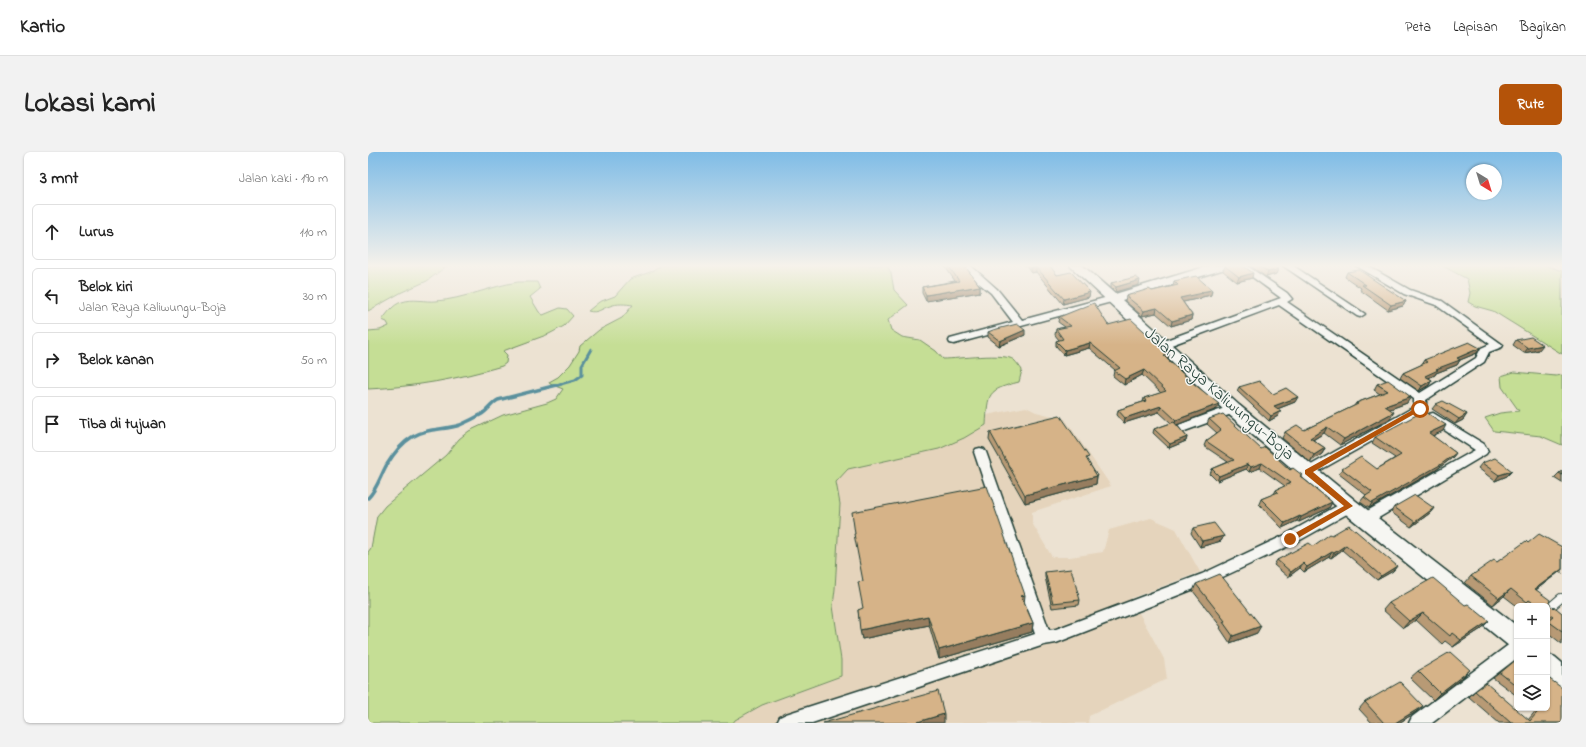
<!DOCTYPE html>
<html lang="id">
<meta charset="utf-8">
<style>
:root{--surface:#fff;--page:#f2f2f2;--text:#222;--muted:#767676;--line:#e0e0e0;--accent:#b45309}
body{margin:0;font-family:"Indie Flower",sans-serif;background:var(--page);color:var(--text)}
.controls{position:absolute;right:12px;bottom:12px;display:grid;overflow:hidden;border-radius:6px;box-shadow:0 1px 3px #0004}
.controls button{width:36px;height:36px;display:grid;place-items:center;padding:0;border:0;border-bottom:1px solid var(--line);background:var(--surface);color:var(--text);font:20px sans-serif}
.compass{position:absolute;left:1098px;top:12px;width:36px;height:36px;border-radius:50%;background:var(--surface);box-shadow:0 1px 3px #0004;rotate:142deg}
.stop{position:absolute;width:12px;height:12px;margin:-9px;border:3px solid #b45309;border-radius:50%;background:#fff}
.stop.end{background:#b45309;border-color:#fff;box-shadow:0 1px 4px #0008}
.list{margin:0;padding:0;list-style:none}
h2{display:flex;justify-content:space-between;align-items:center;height:52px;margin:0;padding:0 16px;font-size:17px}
h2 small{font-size:13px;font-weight:400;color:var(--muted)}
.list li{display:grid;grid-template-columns:26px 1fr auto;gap:12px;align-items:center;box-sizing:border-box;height:56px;margin:0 8px 8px;padding:0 8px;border:1px solid var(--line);border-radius:6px}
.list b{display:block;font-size:15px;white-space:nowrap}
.list p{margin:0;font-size:13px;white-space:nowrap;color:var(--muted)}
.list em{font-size:13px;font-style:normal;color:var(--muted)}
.icon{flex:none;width:22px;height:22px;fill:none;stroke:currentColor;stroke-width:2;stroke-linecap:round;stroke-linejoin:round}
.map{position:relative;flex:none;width:1194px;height:571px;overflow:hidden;border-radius:6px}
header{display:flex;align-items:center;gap:24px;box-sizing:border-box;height:56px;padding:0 20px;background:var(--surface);border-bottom:1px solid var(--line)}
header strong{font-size:19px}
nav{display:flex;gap:22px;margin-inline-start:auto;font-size:14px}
.intro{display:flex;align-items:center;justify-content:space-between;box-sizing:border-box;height:96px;padding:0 24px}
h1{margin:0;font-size:28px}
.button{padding:10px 18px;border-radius:6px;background:var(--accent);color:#fff;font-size:14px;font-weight:700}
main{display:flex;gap:24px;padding:0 24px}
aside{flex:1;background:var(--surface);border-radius:6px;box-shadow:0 1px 3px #0004}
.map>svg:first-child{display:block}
</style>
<header>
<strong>Kartio</strong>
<nav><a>Peta</a><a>Lapisan</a><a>Bagikan</a></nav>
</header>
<div class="intro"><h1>Lokasi kami</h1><a class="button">Rute</a></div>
<main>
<aside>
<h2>3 mnt<small>Jalan kaki · 190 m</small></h2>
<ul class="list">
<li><svg class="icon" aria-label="ahead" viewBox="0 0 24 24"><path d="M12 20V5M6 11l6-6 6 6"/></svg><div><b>Lurus</b></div><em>110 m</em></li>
<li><svg class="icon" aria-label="left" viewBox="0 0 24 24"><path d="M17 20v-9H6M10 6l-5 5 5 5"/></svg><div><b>Belok kiri</b><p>Jalan Raya Kaliwungu-Boja</p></div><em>30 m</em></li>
<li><svg class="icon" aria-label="right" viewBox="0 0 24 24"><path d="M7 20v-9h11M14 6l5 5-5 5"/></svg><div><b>Belok kanan</b></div><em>50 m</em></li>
<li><svg class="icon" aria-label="arrive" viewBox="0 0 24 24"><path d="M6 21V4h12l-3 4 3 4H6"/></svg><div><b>Tiba di tujuan</b></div></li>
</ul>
</aside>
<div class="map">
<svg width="1194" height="571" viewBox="0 0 1194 571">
<rect width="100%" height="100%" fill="#ece2d2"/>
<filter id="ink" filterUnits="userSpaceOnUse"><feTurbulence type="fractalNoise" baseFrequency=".025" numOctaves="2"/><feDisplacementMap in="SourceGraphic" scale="8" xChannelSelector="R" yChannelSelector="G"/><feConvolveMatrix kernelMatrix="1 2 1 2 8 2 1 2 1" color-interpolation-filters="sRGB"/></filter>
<g filter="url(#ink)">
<polygon fill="#e5d4bc" points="658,255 668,260 697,267 743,334 664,360 664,371 684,405 702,405 735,400 741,378 783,366 808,377 832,420 763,446 796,507 799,527 721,564 720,571 365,571 367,568 394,553 473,524 473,508 465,454 467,437 472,352 468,330 480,317 514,309 618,273 619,263"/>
<g fill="#c5de95" stroke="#728e64">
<polygon points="0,113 5,113 6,115 15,113 80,113 59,129 34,140 0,159"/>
<path d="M294 113H519L523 121 526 138 540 153 520 168 523 178 534 185 552 188 568 199 575 207C591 207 636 200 646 208 649 211 652 215 654 218L651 230C619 238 620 241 618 273L596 286 571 297 480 317 468 330 472 352 467 437 465 454 473 508V524L394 553 367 568 365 571H0V400L3 396 9 364 17 354 78 303 91 287 101 279 135 263 179 251 188 247 195 237 182 232 181 230 190 225 202 213 211 199 212 194 231 178 254 166 265 153C258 152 249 151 242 154 234 156 230 162 220 159L231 150 247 144 262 127 285 119Z"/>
<polygon points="1073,113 1177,113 1194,119 1194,202 1125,159 1107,154 1100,150 1102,141 1099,127"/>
<path d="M150 130H169L172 137 162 145 171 160 175 163 192 156 199 157 205 164 196 174 181 182 135 199 139 203 138 211 134 214C90 227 46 235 0 237V179L12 178 21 174 19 170 14 168C19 162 25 152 34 150 45 146 57 150 68 149 96 147 123 134 150 130Z"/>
<polygon points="1146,220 1188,224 1194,223 1194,293 1173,284 1126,279 1117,266 1132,261 1151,259 1134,235 1133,224"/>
</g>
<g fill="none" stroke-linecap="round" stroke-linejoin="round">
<polyline stroke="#5a909d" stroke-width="3" points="189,233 207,228 214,223 214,213 223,197"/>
<path stroke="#5a909d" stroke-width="3.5" d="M0 346C9 337 12 325 18 314 24 304 34 291 44 285 58 276 77 278 92 273 99 270 107 266 114 262 120 258 123 252 130 248L193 232"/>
<defs>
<polyline id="lane" points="1179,458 1193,446"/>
<g id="street">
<polygon points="593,113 602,113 629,137 654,168 744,144 749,147 747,149 586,192 582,191 581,189 582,187 645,170 623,141 601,123"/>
<polygon points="868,113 878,113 919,141 924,147 919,150 1052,241 1108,206 1113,196 1122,192 1068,153 1036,142 987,113 998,113 1042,138 1074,149 1135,193 1134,195 1121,200 1116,210 1058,248 1058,257 1056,260 940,325 936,323 934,320 936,317 1046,255 1046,247 911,153 798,195 790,195 789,193 790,191 913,146"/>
<polygon points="914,113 924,113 997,162 992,165 989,164"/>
<polygon points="865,253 869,254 871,257 869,260 814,280 810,279 808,276 810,273"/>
<polygon points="1065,261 1116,292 1120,299 1118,302 1002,371 997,372 992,371 990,367 992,363 1107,298 1061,268 1059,265 1061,262"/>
<polygon points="612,296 616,297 618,300 681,478 688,477 834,422 917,383 976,350 981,349 986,350 988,354 986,358 927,391 844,430 688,491 676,493 444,571 409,571 412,565 418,562 667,482 606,300 608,297"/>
<polygon points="1149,489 1149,506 1064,571 1041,571 1044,565 1143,491"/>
</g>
<g id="secondary">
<polygon points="701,113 714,113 747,142 843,113 862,113 860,116 754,148 871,253 988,349 1149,474 1149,497 1141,494 974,359 859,261"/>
<polygon points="1179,502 1187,505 1194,511 1194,537 1186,534 1179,528"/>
</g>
</defs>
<use href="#lane" stroke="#1f3d34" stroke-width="10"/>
<use href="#street" stroke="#1f3d34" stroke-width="3"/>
<use href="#secondary" stroke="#1f3d34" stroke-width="3"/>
<use href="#lane" stroke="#f6f6f2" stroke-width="8"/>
<use href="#street" fill="#f6f6f2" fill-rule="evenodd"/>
<use href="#secondary" fill="#f6f6f2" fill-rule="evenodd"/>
</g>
<g fill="#b89a75" stroke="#1f3d34">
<polygon points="576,113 596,113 612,134 612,140 558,149 554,141 554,135 587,129"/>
<polygon points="657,113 681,113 689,123 721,145 695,152 668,120 663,121"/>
<polygon points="881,113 904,113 910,117 908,122 898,125"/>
<polygon points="857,114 884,126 869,130 855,119"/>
<polygon points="979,120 1038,149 1035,154 1020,158 992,138 993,136 977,125"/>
<polygon points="806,129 843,143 834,145 833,146 815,150 824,163 823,168 803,174 788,161 774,164 757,149 758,144 784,139 805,134"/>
<polygon points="743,131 771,133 747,140 743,136"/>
<polygon points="691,165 740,173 801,202 800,207 849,257 809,273 819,285 818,289 801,296 785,281 786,277 803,271 791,260 756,271 749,263 750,258 775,250 776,246 793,241 774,223 756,233 745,224 746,219 747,218 721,196 696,203 688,194 688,189 691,188 687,183 688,177 697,175 690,170"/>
<polygon points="620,180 657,183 631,194 620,185"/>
<polygon points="1148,188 1171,198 1156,201 1145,193"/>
<polygon points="1109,201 1092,208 1089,213 1068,221 1067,223 1060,226 1064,228 1061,233 1051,239 1032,226 1035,221 1053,213 1056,208"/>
<polygon points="1009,232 1039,251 1022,257 1022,267 972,293 956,281 945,288 957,296 954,302 942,310 914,286 917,280 936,278 986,254 988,251 1012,242 1006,238"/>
<polygon points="871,235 905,242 927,250 909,257 910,264 901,269 869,239"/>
<polygon points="1068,252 1099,262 1095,268 1087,272 1064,257"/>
<polygon points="841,267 893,297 933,325 964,350 961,356 931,370 929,369 914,376 891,352 893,347 906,342 908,338 917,334 892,316 881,320 878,317 849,329 842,322 844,317 860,310 836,294 838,289 849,281 839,272"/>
<polygon points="1075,279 1064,284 1088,301 1084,306 1068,318 1001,356 992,350 996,345 998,343 971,322 974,317 1009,317 1027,306 1004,291 1007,285"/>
<polygon points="622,280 720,310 729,324 728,332 657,351 621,288"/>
<polygon points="1114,311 1144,319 1139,324 1127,329 1110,316"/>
<polygon points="1194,319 1194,331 1186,326 1191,321"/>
<polygon points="1026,355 1066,356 1062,361 1043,375 1023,360"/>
<polygon points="825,376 856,384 853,389 832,395 823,381"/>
<polygon points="964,383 1029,414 1025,419 1009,428 974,398 963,406 961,405 936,420 932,416 920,425 906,413 909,408 945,394"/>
<polygon points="1160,391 1194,395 1194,422 1191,420 1168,438 1181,451 1183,455 1194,461 1194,492 1179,480 1179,454 1149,454 1136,444 1125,453 1097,431 1103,424 1129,410"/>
<polygon points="677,420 712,448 711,453 684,456 677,425"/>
<polygon points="828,432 889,481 862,491 852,476 853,475 825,439"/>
<polygon points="656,449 665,471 664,480 571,507 561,473 494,487 490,458"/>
<polygon points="1021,451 1113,477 1085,495 1077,489 1074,492 1048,468 1035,476 1015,458"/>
<polygon points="1149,507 1149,544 1125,526"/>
<polygon points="1102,518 1094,526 1065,548 1042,526 1050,519"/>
<polygon points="1107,539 1160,568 1170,556 1179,556 1194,571 1131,571 1101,545"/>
<polygon points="997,550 1048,560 1031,571 1004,571 991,557"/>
</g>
<g fill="#967d5f" stroke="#1f3d34">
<polygon points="668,115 668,120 663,121 663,116"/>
<polygon points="910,117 908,122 898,125 900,120"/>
<polygon points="885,121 884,126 869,130 871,125"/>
<polygon points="772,128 771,133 747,140 748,135"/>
<polygon points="612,134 612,140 558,149 558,143"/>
<polygon points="844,138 843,143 834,145 833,146 811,151 812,146 833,140"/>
<polygon points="722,140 721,145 695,152 696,147"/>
<polygon points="1038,149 1035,154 1020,158 1023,153"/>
<polygon points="789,156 788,161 774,164 776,159"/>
<polygon points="824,163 823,168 803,174 804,169"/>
<polygon points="657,178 657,183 631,194 632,189"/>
<polygon points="722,191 721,196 696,203 697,198"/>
<polygon points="1175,193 1171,198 1156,201 1160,196"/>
<polygon points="1112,196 1109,201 1092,208 1089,213 1068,221 1067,223 1054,229 1057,224 1068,217 1089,206"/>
<polygon points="801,202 800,207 796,204"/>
<polygon points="776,218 774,223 756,233 757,227"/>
<polygon points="1064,228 1061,233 1051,239 1054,234"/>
<polygon points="930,245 927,250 904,259 906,254"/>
<polygon points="1043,245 1039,251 1014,260 1017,254"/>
<polygon points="851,252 849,257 806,274 808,268"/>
<polygon points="793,254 791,260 756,271 757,266"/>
<polygon points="913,259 910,264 901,269 903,264"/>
<polygon points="1026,260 1022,267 972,293 976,287"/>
<polygon points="1099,262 1095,268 1087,272 1091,267"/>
<polygon points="1078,273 1075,279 1058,287 1061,281"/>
<polygon points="959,275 956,281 938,292 942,286"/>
<polygon points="819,285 818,289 801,296 802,292"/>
<polygon points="957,296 954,302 942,310 946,303"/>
<polygon points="1088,301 1084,306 1068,318 1001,356 1004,351"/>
<polygon points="894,311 892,316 881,320 883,315"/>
<polygon points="880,312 878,317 849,329 851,324"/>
<polygon points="1144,319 1139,324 1127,329 1131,323"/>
<polygon points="729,324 728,332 657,351 657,343"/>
<polygon points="964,350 961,356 931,370 933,365"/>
<polygon points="1066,356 1062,361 1043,375 1047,370"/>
<polygon points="932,364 929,369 914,376 917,371"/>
<polygon points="856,384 853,389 832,395 834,389"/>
<polygon points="978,393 974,398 963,406 966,401"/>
<polygon points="964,400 961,405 936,420 939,415"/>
<polygon points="935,411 932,416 920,425 923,420"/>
<polygon points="1029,414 1025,419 1009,428 1013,424"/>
<polygon points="1194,417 1191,420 1160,444 1167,437"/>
<polygon points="1143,437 1136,444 1125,453 1131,446"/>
<polygon points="657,443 656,452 653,444"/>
<polygon points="1055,461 1048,468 1035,476 1041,469"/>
<polygon points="560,464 561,473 494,487 492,478"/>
<polygon points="1121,469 1113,477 1085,495 1093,488"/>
<polygon points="665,471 664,480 571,507 571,498"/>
<polygon points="893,474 889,481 862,491 865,484"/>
<polygon points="1102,518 1094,526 1065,548 1072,541"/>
<polygon points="1055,554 1048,560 1031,571 1027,571"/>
<polygon points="576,562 576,571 546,571"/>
</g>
<g fill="#d6b388" stroke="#1f3d34">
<polygon points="580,113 596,113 612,134 558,143 554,135 591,129"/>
<polygon points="661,113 681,113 689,123 703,120 722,140 696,147 668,115 663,116"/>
<polygon points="862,113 874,113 885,121 871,125 857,114"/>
<polygon points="890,113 904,113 910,117 900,120"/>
<polygon points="991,118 1038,149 1023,153 994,133 998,133 979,120"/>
<polygon points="828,124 844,138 833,140 835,141 812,146 824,163 804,169 789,156 776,159 758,144 781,137 784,139 810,133 806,129"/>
<polygon points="768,125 772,128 748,135 743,131"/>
<polygon points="726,151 740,173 763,167 801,202 796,204 825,231 851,252 808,268 793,254 757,266 750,258 778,249 776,246 798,239 776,218 757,227 746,219 752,216 722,191 697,198 688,189 695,187 688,177 703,174 691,165"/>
<polygon points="649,172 657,178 632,189 620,180 625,178"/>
<polygon points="1163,185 1175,193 1160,196 1148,188"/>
<polygon points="1101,190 1112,196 1089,206 1092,208 1068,217 1070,218 1057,224 1064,228 1054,234 1035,221 1059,210 1056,208"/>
<polygon points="1020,228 1043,245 1017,254 1026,260 976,287 959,275 942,286 957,296 946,303 917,280 929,273 936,278 990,252 988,251 1020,239 1009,232"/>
<polygon points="891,229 905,242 918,236 930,245 906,254 913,259 903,264 871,235"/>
<polygon points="1075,249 1099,262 1091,267 1068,252"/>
<polygon points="1056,259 1078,273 1061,281 1088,301 1072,313 1004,351 996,345 1004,340 974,317 993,305 1009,317 1033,303 1007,285"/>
<polygon points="855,262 893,297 897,295 922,318 925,316 934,323 932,324 964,350 933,365 932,364 917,371 893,347 910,340 908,338 923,331 894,311 883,315 880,312 851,324 844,317 866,308 838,289 853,278 841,267"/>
<polygon points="692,263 721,305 718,306 729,324 657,343 622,280"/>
<polygon points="806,270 819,285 802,292 786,277"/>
<polygon points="1127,306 1144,319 1131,323 1114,311"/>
<polygon points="1194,319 1194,323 1191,321"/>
<polygon points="619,334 657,443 653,444 665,471 571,498 560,464 492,478 490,458 495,456 490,430 495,429 486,382 487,382 484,360"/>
<polygon points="1047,343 1066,356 1047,370 1026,355"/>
<polygon points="846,371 856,384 834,389 825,376"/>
<polygon points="981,373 1029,414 1013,424 978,393 966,401 964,400 939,415 935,411 923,420 909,408 941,391 945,394 962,382 964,383"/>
<polygon points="1171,382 1194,395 1194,417 1167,437 1182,448 1181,451 1183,455 1188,456 1194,461 1194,479 1180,469 1185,465 1179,461 1179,454 1170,454 1161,448 1159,450 1143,437 1131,446 1103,424 1126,408 1129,410 1158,389 1160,391"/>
<polygon points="703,417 712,448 685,451 677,420"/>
<polygon points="852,422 893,474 865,484 855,470 857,469 828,432"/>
<polygon points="1065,426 1097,453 1100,452 1121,469 1093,488 1084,481 1082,484 1055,461 1041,469 1021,451"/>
<polygon points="1082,500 1102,518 1072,541 1050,519"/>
<polygon points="1149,507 1149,534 1132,521"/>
<polygon points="1179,525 1194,536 1194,571 1143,571 1107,539 1118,531 1162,569 1173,556 1179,556"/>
<polygon points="1032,530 1055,554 1027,571 1016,571 997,550"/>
<polygon points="570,539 576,562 546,571 455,571"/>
</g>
</g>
<linearGradient id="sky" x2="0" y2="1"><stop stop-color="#7fbce6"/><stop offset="0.59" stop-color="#f6f2eb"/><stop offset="1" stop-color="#f6f2eb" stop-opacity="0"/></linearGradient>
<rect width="1194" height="193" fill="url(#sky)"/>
<polygon fill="#b45309" points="1050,255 1055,257 945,320 985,354 925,389 920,389 920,385 976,354 937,322 937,318"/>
<g text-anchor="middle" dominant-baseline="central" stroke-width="3" stroke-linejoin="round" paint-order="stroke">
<g font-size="17" fill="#1f3d34" stroke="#f6f6f2">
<text transform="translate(851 242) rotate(41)">Jalan Raya Kaliwungu-Boja</text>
</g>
</g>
</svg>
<div class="controls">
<button>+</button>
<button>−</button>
<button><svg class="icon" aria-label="layers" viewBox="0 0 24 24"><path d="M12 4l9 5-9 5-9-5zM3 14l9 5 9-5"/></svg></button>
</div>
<svg class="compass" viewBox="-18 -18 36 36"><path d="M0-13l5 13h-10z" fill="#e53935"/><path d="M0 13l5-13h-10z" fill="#767676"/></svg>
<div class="stop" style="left:1052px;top:257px"></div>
<div class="stop end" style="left:922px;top:387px"></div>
</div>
</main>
